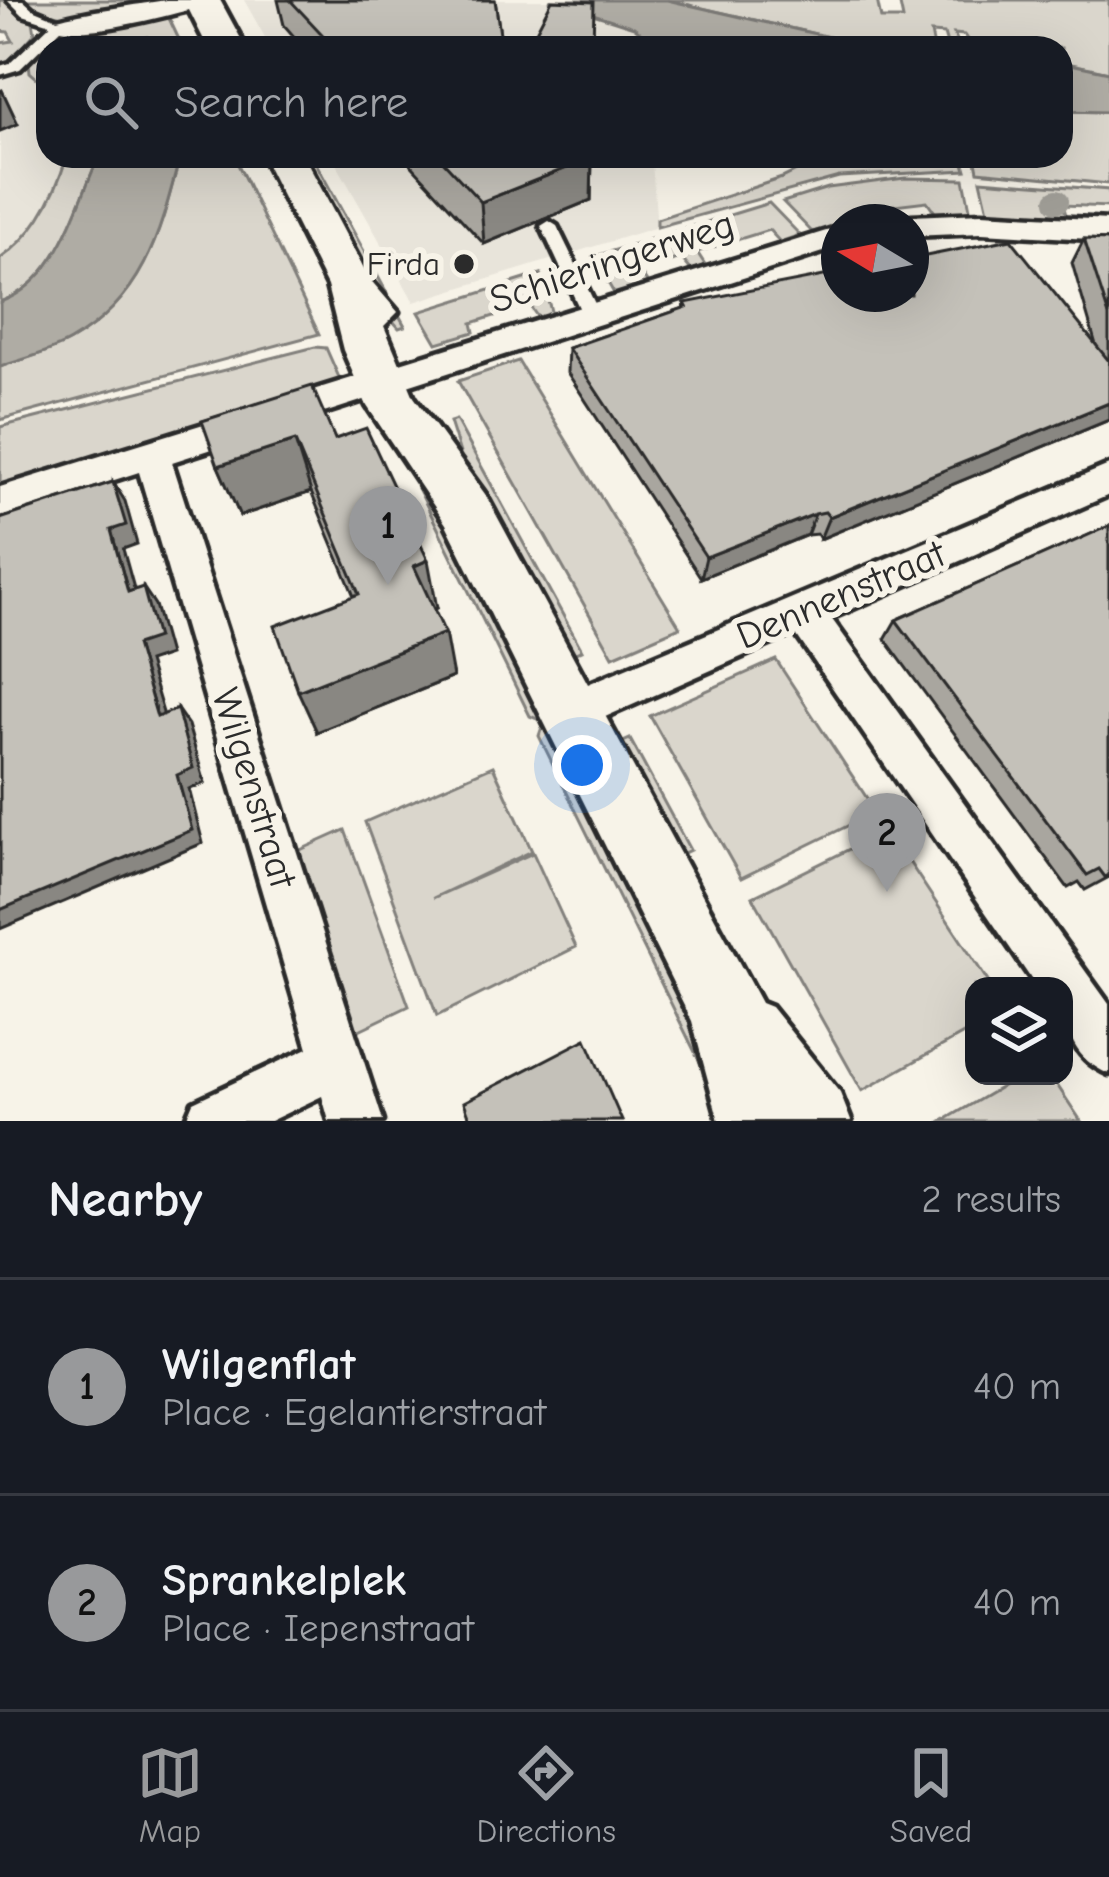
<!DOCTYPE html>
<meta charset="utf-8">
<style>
:root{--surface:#171b24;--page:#20242c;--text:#f1f3f6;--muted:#9ea1a6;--line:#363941;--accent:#98999b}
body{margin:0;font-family:"Comic Neue",sans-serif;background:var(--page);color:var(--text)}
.controls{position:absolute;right:36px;bottom:36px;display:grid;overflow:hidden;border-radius:24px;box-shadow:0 12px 48px #0002}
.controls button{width:108px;height:108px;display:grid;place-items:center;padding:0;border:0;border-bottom:3px solid var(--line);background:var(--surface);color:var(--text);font:60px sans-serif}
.compass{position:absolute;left:821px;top:204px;width:108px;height:108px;border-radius:50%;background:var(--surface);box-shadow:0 12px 48px #0002;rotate:280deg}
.you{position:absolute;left:582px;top:765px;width:42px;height:42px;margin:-30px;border:9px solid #fff;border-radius:50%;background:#1a73e8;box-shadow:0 0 0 18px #1a73e833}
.badge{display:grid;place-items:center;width:78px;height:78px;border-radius:50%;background:var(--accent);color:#111;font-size:39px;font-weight:700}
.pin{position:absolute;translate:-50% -99px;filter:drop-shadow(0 3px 6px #0008)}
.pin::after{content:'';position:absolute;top:63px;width:42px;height:36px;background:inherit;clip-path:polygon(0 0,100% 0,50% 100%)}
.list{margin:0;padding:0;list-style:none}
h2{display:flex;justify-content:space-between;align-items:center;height:156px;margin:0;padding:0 48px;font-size:51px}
h2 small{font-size:39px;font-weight:400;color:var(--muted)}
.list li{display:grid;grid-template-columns:78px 1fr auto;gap:36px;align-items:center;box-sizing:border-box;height:216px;padding:0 48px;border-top:3px solid var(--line)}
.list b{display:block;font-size:45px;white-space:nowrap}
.list p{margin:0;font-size:39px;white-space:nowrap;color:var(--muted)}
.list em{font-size:39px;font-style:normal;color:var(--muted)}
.icon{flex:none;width:66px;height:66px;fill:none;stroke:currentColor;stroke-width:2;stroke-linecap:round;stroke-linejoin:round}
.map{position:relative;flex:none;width:1109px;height:1121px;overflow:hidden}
.search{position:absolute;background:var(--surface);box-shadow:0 12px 48px #0002;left:36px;right:36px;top:36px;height:132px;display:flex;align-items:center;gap:30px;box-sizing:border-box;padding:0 42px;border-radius:36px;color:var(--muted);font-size:45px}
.sheet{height:588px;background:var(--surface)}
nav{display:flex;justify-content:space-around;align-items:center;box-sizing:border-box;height:168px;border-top:3px solid var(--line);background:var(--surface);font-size:33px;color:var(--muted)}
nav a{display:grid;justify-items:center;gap:6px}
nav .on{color:var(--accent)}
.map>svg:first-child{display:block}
</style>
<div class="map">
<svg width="1109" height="1121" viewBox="0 0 1109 1121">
<rect width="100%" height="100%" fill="#f7f3e8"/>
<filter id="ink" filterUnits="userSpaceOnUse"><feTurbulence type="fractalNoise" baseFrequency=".00833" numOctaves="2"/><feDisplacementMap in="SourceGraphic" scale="24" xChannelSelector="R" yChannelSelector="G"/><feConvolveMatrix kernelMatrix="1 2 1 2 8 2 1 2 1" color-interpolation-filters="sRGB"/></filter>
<g filter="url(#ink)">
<g fill="#e8e4da">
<polygon points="244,0 549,0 634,27 640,32 640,48 271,48"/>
<polygon points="102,37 105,48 48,48 48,156 99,156 0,302 0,43 14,40 63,46"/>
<polygon points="332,156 645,156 652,163 657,227 414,302"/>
</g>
<g fill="#dad6cc" stroke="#82807c" stroke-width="3">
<polygon points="0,0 161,0 162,3 66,17 50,13 33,21 35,33 11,61 0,65 0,43 13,41 8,32 0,31"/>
<polygon points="667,0 877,0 881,19 903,19 899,0 1109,0 1109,72 1061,62 1061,48 973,48 964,35 954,34 960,48 948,48 944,34 931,33 934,48 877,48"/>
<polygon points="167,14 183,48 153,48 147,37 105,48 48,48 48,88 30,72 29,63 63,33"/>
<polygon points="1061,111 1109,112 1109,184 978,171 975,156 1061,156"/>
<path d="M67 156H99C75 209 59 281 0 302V259C35 235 55 196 67 156Z"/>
<path d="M180 156H234L319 334 0 420V367C22 359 49 353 70 341 145 298 160 233 180 156Z"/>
<polygon points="297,156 312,156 405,326 399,328 373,298"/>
<polygon points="827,156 962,156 966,170 839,177 657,227 657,219 782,178"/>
<polygon points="905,178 964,179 971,214 937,215 927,201 852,210 857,222 839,222 839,227 812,232 783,202 828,188"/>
<polygon points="981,180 1109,190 1109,207 1063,205 1067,218 989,215"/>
<polygon points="769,203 800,235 780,242 769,230 697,252 706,266 691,270 681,258 639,270 648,284 615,295 593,257"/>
<polygon points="541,274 552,315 539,319 529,305 472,323 474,332 437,343 419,312"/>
<polygon points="315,347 326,348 341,382 0,491 0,427"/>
<polygon points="518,361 680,627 613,656 458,381"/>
<polygon points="456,420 582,650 564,658 467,475 450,422"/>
<polygon points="400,439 550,714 537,719 530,716 395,441"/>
<polygon points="776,660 876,812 741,878 650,716"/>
<polygon points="555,722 722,1053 729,1121 539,736 542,727"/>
<polygon points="630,739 690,850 671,859 612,747"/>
<polygon points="493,766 532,851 433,898 533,853 576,947 437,1016 365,822"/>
<polygon points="345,830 409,1006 355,1032 298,851"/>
<polygon points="888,830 991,986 974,986 974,1028 862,1091 753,897"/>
<polygon points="1020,1076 1051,1076 1081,1121 943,1121"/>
</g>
<g fill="#afaca4" stroke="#7a7874" stroke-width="3">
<polygon points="549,0 667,0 877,48 694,48 660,38 652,41 652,48 640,48 640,32 634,27"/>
<polygon points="1061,62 1109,72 1109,112 1061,111"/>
<path d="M99 156H180C160 233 145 298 70 341 49 353 22 359 0 367V302C59 281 75 209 99 156Z"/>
</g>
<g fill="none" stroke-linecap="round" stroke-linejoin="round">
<defs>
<g id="service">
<polygon points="8,0 23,0 33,9 67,23 20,69 0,75 0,66 10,63 51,24 23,15"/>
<polygon points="549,221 557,226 600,314 597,318 585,318 582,314 541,226"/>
</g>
<g id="minor">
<path d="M166 0H214L202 7C169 14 72 44 48 23 57 15 144 4 166 0Z"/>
<polygon points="982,213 1109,220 1109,240 982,233 911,236 911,222 898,222 911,216"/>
<polygon points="839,227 839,247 172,462 383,1121 329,1121 322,1096 270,1121 185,1121 193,1102 308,1048 139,472 0,517 0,487"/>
<path d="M1109 465V495L831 618 1109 1004V1074C1069 1057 1064 1025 1064 986H1036L795 633 587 725 572 731 557 725 551 711 557 697Z"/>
</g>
<g id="secondary">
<polygon points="184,0 220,0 246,48 208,48"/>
<polygon points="262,156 304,156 368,277 398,312 384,326 414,397 485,494 761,1003 771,1007 840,1093 851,1121 719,1121 692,1021 446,524 367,406 343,350 327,286"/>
</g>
</defs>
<use href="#service" stroke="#2b2b2b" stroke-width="9"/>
<use href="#minor" stroke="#2b2b2b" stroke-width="9"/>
<use href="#secondary" stroke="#2b2b2b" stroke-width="9"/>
<use href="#service" fill="#f7f3e8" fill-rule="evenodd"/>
<use href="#minor" fill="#f7f3e8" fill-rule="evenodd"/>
<use href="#secondary" fill="#f7f3e8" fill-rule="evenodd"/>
</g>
<circle fill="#9f9d96" cx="1057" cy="201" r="12"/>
<g fill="#a9a69f" stroke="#2b2b2b" stroke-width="3">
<polygon points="278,0 495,0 502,48 304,48 284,25"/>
<polygon points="403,156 592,156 591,200 484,244"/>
<polygon points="1084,239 1109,240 1109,420 820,539 817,534 807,535 701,578 567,372 568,348 684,308 685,303 1096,345 1072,263"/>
<polygon points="335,439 437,608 434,609 453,677 317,732 354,596 311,492 240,516 218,466"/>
<polygon points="1109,526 1109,877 1085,890 1079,882 1068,888 885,639 896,620"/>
</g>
<g fill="#898782" stroke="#2b2b2b" stroke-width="3">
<polygon points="2,90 18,124 0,131 0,91"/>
<polygon points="592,158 591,200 484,244 481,202"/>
<polygon points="1109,403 1109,420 820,539 829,517"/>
<polygon points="295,441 311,492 240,516 218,466"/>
<polygon points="113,482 125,501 137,544 123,549 140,610 128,592 111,530"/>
<polygon points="815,514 807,535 701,578 706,557"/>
<polygon points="428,560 437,608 424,613 414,566"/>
<polygon points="143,587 155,605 169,655 148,662 169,733 157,717 136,645"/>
<polygon points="445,633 453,677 317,732 298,691"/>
<polygon points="177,709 188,725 205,783 189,789 203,843 0,929 0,910 177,775"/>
</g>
<g fill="#c4c1b9" stroke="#2b2b2b" stroke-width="3">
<polygon points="290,0 495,0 502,48 335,48"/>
<polygon points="552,0 594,2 593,48 527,48"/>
<polygon points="438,156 592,156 592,158 481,202"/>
<polygon points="1011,239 1109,361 1109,403 829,517 825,512 815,514 706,557 568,348 687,307 685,303 839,273 839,294 911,294 911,259"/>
<polygon points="1084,239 1109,240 1109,316"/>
<polygon points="312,386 335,439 366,428 428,560 414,566 445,633 298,691 275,626 359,594 295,441 218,466 202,421"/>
<polygon points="113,482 126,525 111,530 128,592 143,587 157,638 136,645 157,717 177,709 193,768 177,775 192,830 0,910 0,519"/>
<polygon points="1109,526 1109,875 1105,877 1099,869 1087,875 896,620"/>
<polygon points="586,1039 622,1121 471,1121 464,1102"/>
</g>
</g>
<circle fill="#2b2b2b" stroke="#f7f3e8" stroke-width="4.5" cx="464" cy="264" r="12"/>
<g text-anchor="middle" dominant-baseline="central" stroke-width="12" stroke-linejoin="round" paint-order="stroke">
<g font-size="33" fill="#2b2b2b" stroke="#f7f3e8" text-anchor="end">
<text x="440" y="264">Firda</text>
</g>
<g font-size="39" fill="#2b2b2b" stroke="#f7f3e8">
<text transform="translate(612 262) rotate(-18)">Schieringerweg</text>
<text transform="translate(841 595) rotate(-23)">Dennenstraat</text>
<text transform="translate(254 788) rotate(73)">Wilgenstraat</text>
</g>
</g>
</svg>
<div class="controls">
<button><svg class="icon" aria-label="layers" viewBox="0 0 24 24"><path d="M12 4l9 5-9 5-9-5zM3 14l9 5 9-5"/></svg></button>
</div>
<svg class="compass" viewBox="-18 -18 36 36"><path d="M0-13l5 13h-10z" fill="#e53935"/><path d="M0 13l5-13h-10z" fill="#9ea1a6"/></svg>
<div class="you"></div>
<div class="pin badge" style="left:388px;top:585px">1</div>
<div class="pin badge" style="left:887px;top:892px">2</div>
<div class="search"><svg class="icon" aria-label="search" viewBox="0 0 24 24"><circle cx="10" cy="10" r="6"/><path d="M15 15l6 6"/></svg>Search here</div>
</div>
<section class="sheet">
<h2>Nearby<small>2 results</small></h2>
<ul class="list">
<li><span class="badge">1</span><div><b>Wilgenflat</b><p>Place · Egelantierstraat</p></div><em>40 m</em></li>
<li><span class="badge">2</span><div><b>Sprankelplek</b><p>Place · Iepenstraat</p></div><em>40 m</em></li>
</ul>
</section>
<nav>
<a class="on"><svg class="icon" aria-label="map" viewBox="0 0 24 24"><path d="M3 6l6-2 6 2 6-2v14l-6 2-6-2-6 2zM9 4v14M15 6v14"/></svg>Map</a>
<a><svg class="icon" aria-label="directions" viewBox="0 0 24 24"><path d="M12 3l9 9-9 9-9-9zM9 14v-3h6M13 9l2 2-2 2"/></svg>Directions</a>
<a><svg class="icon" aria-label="saved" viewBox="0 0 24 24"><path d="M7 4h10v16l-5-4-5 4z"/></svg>Saved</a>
</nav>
